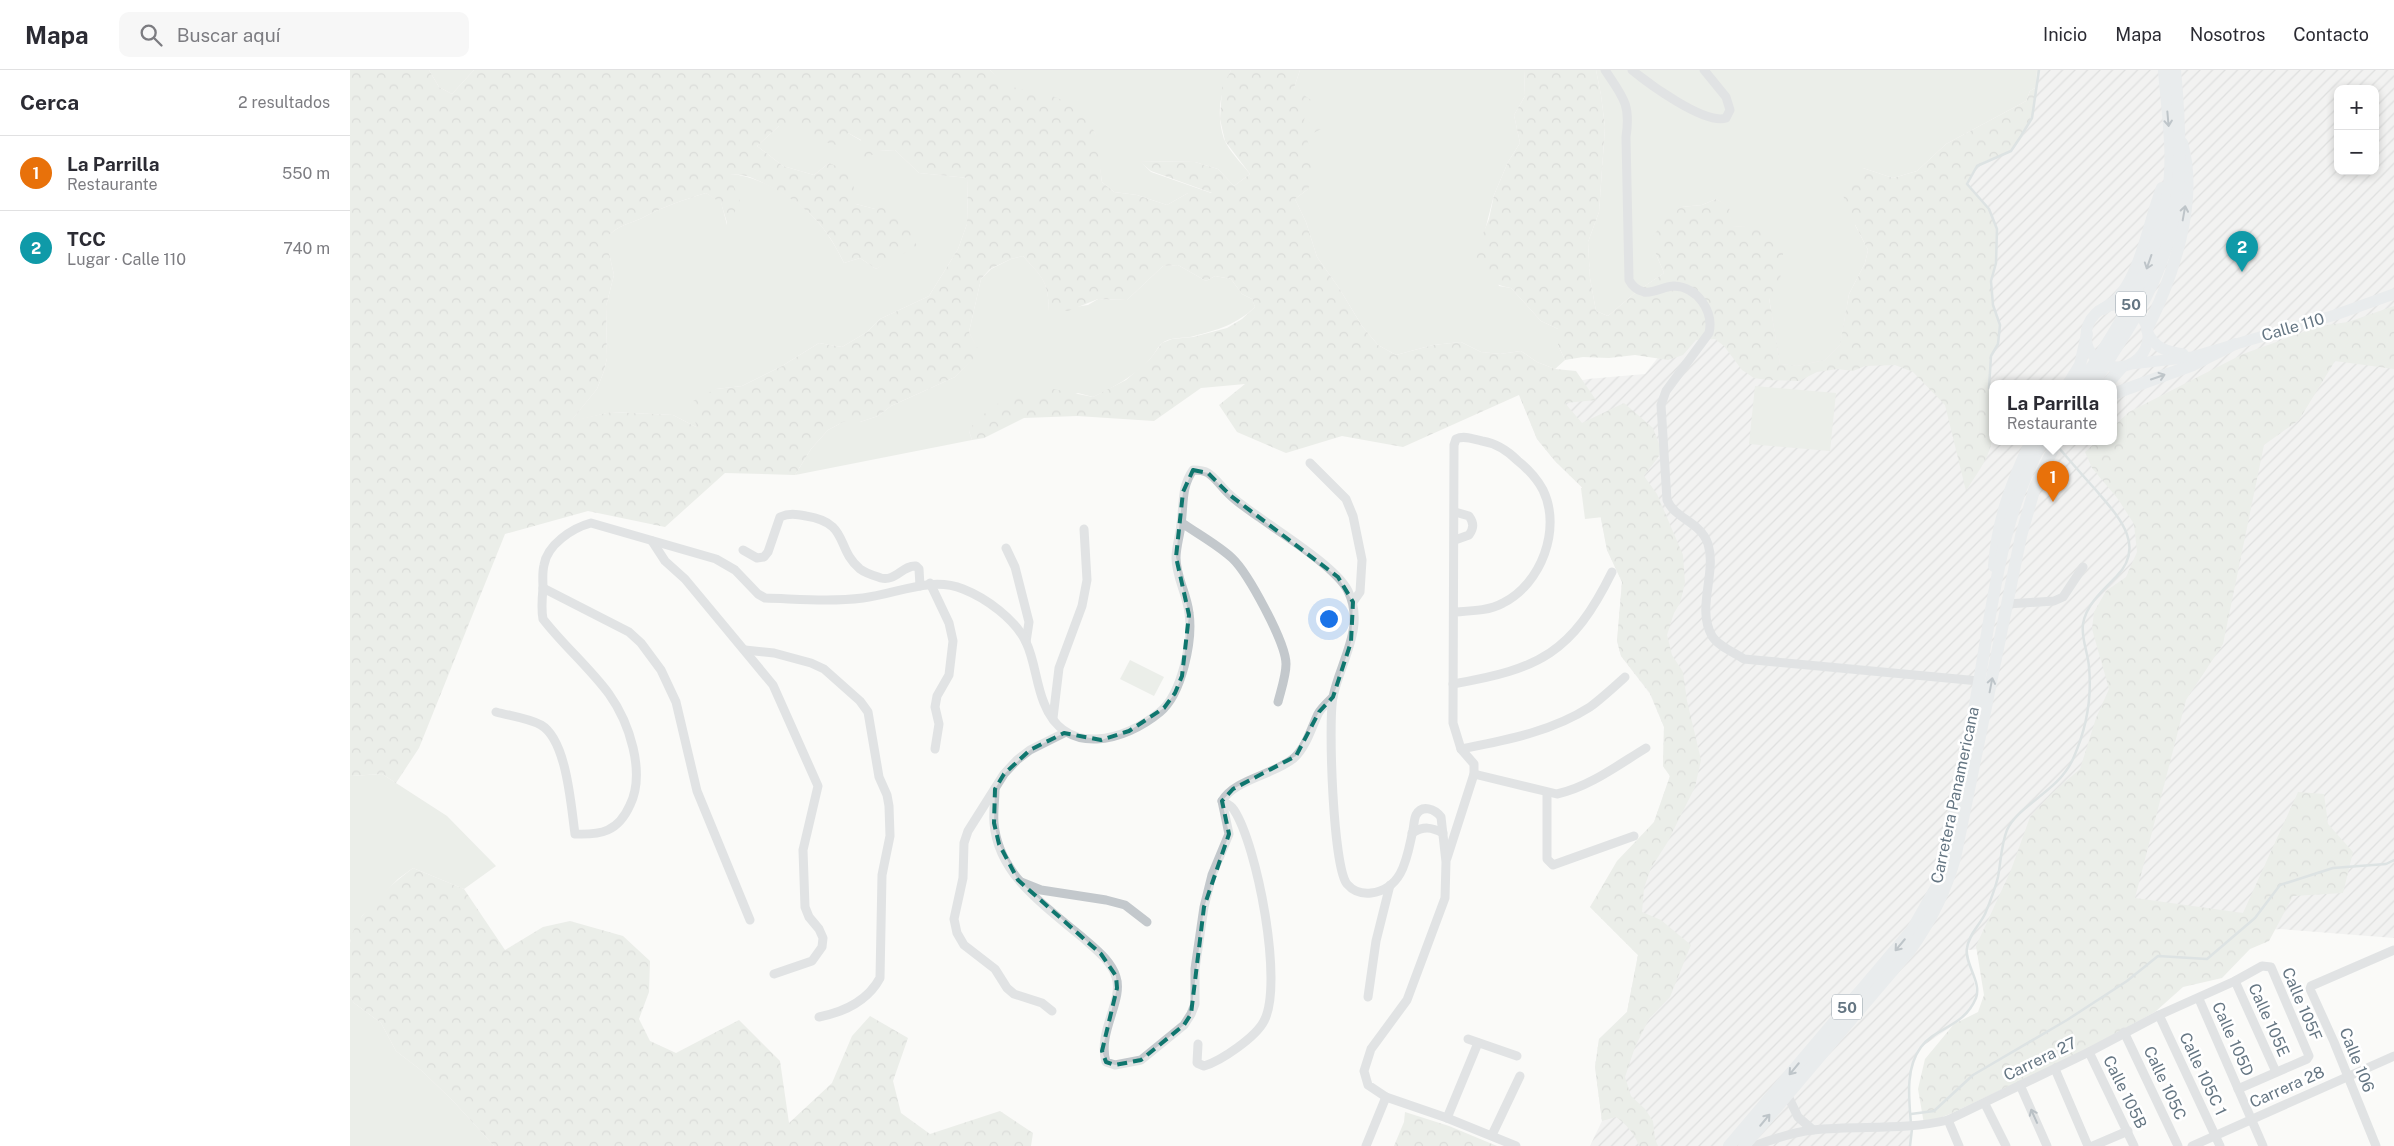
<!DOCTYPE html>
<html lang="es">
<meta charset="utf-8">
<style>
:root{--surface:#fff;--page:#f7f7f7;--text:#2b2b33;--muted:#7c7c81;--line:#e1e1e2;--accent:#db2777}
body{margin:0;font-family:"Public Sans",sans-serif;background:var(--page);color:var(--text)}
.controls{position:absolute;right:15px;top:15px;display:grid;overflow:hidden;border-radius:10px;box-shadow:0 2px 8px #0003}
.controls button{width:45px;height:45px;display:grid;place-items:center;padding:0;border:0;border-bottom:1px solid var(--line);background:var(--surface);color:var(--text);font:25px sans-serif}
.you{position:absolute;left:978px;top:548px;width:18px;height:18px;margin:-12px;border:4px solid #fff;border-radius:50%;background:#1a73e8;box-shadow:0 0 0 8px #1a73e833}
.badge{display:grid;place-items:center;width:32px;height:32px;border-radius:50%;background:var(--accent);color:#fff;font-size:16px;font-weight:700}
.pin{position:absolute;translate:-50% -41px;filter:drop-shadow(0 1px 2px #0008)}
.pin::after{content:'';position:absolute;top:26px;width:18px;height:15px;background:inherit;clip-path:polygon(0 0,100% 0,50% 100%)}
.popup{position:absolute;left:1639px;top:310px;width:128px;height:65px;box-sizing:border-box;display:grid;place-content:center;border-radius:10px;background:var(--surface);filter:drop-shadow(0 1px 4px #0005);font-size:16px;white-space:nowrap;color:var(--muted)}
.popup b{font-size:19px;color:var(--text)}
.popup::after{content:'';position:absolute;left:50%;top:100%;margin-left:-10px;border:10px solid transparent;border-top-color:var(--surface)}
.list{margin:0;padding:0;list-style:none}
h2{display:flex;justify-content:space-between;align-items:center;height:65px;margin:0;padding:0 20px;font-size:21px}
h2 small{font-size:16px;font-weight:400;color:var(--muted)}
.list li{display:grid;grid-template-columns:32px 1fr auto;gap:15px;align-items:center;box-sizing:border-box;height:75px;padding:0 20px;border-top:1px solid var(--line)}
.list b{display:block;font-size:19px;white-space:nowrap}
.list p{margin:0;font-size:16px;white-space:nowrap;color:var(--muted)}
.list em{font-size:16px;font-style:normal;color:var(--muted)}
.icon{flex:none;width:28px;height:28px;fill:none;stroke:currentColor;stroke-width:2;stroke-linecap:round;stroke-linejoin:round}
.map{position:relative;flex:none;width:2044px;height:1076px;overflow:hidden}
header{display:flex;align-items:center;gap:30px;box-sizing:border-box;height:70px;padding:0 25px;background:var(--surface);border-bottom:1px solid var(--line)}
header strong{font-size:24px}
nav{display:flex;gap:28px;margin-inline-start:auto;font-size:18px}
.search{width:350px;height:45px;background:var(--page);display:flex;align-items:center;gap:12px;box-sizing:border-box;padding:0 18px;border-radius:10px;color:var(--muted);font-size:19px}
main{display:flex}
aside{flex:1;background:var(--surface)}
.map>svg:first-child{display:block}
</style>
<header>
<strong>Mapa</strong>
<div class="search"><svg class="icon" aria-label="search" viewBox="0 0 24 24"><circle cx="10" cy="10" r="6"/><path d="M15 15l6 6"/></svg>Buscar aquí</div>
<nav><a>Inicio</a><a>Mapa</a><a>Nosotros</a><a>Contacto</a></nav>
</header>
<main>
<aside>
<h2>Cerca<small>2 resultados</small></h2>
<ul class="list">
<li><span class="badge" style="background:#e8710a">1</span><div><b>La Parrilla</b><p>Restaurante</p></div><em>550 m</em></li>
<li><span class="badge" style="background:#0f9aa8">2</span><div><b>TCC</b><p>Lugar · Calle 110</p></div><em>740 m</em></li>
</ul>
</aside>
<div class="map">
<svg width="2044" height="1076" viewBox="0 0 2044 1076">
<defs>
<pattern id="industrial-furrows" width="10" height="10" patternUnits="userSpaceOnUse" patternTransform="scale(1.25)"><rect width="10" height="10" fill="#e8e9e9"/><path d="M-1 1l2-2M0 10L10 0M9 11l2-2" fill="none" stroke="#c0c1c2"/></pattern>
<pattern id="forest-crowns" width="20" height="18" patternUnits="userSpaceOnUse" patternTransform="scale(1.25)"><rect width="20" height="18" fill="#dadfd7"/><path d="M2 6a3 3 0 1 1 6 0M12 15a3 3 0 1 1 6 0" fill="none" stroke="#b4b9b4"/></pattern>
</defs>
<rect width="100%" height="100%" fill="#fafaf8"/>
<path fill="url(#industrial-furrows)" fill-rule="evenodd" d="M1689 0H2044V868L1931 859 1617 880 1627 925 1621 937 1607 953 1571 977 1562 998 1559 1015 1562 1063 1560 1076H1240L1252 1051 1245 997 1249 969 1277 942 1288 885 1240 837 1304 752 1320 706 1313 696 1314 657 1300 624 1271 586 1267 571 1272 512 1257 480 1248 433 1205 391 1187 369 1169 324 1238 309 1295 304 1342 244 1503 235 1640 353 1643 349V371H1763V313H1643V321L1639 318 1641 286 1648 274 1650 255 1643 235 1641 211 1646 193 1639 139 1617 114 1627 96 1661 81 1684 31ZM1988 19H2025V101H1988Z"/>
<g fill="#dadfd7">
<polygon points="79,0 124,0 102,24 89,17"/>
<path d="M640 0H881C870 22 866 45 874 69 879 81 892 94 900 104L884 116 868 99 845 92 790 91 801 102 864 124 838 123 817 135 787 125 764 122 752 112 745 63 706 28 667 20 651 12Z"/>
<polygon points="950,0 1174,0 1175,26 1164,45 1170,73 1158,92 1144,125 1133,168 1149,216 1161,218 1191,251 1208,259 1208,275 1215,290 1205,299 1187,292 1171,281 1150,284 1131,282 1111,272 1083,275 1046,285 1028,275 1012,256 989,218 967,187 956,152 945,129 958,119 956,67 953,50 944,18"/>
<polygon points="1246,0 1686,0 1687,17 1680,21 1676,31 1596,74 1567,101 1543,108 1513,98 1505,155 1518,180 1515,193 1499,224 1490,275 1475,290 1447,296 1430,294 1419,228 1396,157 1381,156 1379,137 1366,129 1352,135 1331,137 1306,184 1314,203 1286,222 1258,246 1246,241 1240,208 1238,172 1249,142 1255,57 1251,25"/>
<path d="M458 55 498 63 529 81 545 80 569 103 618 108 617 154 608 179 579 226 530 249 517 262 492 277 469 273 432 296 392 316 366 319 346 357 323 345 261 342 220 352 247 319 254 301 257 288 256 236 264 205 259 183V165C273 153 278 155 294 147 315 136 333 130 356 123L371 132 377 155 379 104C395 105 405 109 420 116 457 135 476 156 494 193L510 188 526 199 544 187 525 139 506 134 479 93 464 105 433 96 407 76 429 56Z"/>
<path d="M673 186C693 208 698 210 699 241L738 235 748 229 777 230 813 196 828 195 856 211 865 206 881 209 892 224 902 229 905 237C887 254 868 260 844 266 834 269 820 266 811 274 807 278 804 285 800 289 783 307 764 317 743 327L728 323 619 361 622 370 445 405 461 379 478 360 493 352H510L528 346 541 336 605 307 629 283 619 262 631 209 641 199 661 189Z"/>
<polygon points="1405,316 1486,323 1480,381 1399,374"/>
<polygon points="1249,415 1253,447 1235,449 1231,418"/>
<polygon points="780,590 814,607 804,626 770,609"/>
<polygon points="32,704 97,746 146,796 114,819 63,798 48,809 12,846 0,871 0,706"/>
<polygon points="0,927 4,933 31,953 46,981 72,1001 104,1032 144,1076 0,1076"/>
</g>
<g fill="url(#forest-crowns)" fill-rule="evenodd">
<path d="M0 0H79L89 17 102 24 124 0H640C662 24 677 18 705 27 719 32 738 49 745 63 750 74 750 99 752 112L764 122 787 125 817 135 838 123H862L801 101 789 91 845 92 868 99 884 116 900 104 875 71 870 49 872 18 881 0H950L944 18 961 30 954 50 971 59 956 67 967 96 958 119 945 129 956 152 967 187 989 218 1012 256 1028 275 1046 285 1083 275 1111 272 1131 282 1150 284 1171 281 1187 292 1205 299 1226 301 1246 330 1215 333 1232 353 1274 333 1303 358 1312 382 1294 406 1307 424 1333 485 1335 513 1330 533 1324 543 1317 565 1322 585 1333 602 1337 631 1351 690 1345 717 1317 773 1301 798 1294 818 1292 842 1311 850 1341 875 1320 927 1299 949 1285 977 1275 1007 1281 1026 1295 1039 1303 1051 1305 1069 1308 1076H1289C1284 1063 1277 1055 1266 1047L1252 1051 1245 997 1249 969 1277 942 1288 885 1240 837 1267 791 1304 752 1320 706 1313 696 1314 657 1300 623 1271 586 1267 571 1272 512 1257 480 1248 433 1205 391 1187 369 1169 325 1053 377 992 366 936 383 887 362 869 335 895 314 851 318 804 351 727 346 674 348 634 368 622 370 619 361 626 350 650 332 703 319 743 327 776 310 800 289 812 273 822 269 843 267 877 258 892 249 905 237 902 229 892 224 881 209 865 206 856 211 828 195 813 196 777 230 748 229 718 241H699C698 211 693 208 673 186L661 189 640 199 631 209 619 262 630 283 605 307 541 336 528 346 510 352H493L478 360 461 379 445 405 375 403 315 457 238 441 155 464 69 678 46 713 32 704 0 706ZM429 56H458L463 69 486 75 498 63 511 70 513 90 529 81 545 80 569 103 618 108 617 154 608 179 579 226 530 249 517 262 492 277 469 273 432 296 392 316 366 319 343 331 346 357 323 345 261 342 221 351 247 319 254 301 257 288 256 236 264 205 259 183V165C273 153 278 155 294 147 315 136 333 130 356 123L371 133 378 156 390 131 379 105C394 103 405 109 419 116 456 135 476 155 494 193L510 188 526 199 567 176 555 152 539 133 525 139 506 134 502 103 479 93 464 105 433 96 407 76Z"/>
<path d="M1174 0H1246L1251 25 1255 57 1249 142 1238 172 1240 208 1246 241 1258 246 1286 222 1314 203 1306 184 1303 166 1318 147 1331 137 1352 135 1366 129 1379 136 1382 156 1412 157 1433 182C1433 200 1431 214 1419 228L1430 294 1447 296 1475 290 1490 275 1499 224 1515 193 1518 180 1496 137 1493 124 1501 107 1513 98 1543 108 1567 101 1596 74 1676 31 1680 21 1687 17 1686 0H1689C1686 27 1683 59 1662 80 1653 89 1636 87 1627 97 1623 101 1620 108 1617 114L1639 139 1647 159 1646 193 1641 211 1643 235 1650 255 1648 274 1641 286 1639 318 1643 321V349L1640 353C1648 379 1629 399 1616 421L1595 335 1563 302 1545 295 1515 296 1503 301 1488 299 1467 302 1449 311 1417 310 1404 308 1392 300 1374 276 1365 269 1346 270 1333 285 1318 290 1285 285 1259 288 1233 287 1215 290 1208 275V259L1191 251 1161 218C1141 215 1132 205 1123 188L1139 149 1144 125 1158 92 1170 73 1164 45 1175 26Z"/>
<polygon points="2044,236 2044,299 1985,291 1949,350 1914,375 1873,574 1836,630 1785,828 1893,843 1948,722 1974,724 1978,754 2003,782 1993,823 1943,826 1919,871 1900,879 1872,908 1833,917 1805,942 1737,979 1600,1044 1574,1054 1568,1019 1575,989 1604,954 1628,942 1634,925 1626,876 1661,800 1680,747 1701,724 1730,699 1746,648 1759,619 1742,559 1744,542 1756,521 1776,507 1787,482 1784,454 1768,429 1742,398 1735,382 1747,371 1763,371 1763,357 1779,342 1893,284 1970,256 1998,252"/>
<path d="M63 798 114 819 155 880 193 857 220 851 273 866 300 891 299 922 289 949 300 971 326 983 389 950 430 991 439 1053 482 1013 502 966 520 946 558 968 543 1011 551 1043 580 1064 650 1041 683 1063 681 1076H144L104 1032 72 1001 46 981 31 953 4 933 0 927C0 910 0 891 0 873 3 846 42 814 63 798Z"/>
<polygon points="1055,1042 1099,1056 1147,1076 1044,1076 1054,1052"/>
</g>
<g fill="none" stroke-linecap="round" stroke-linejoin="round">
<g stroke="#bbc7cb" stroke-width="2.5">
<polyline points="1643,321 1639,318 1641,286 1648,274 1650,255 1643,235 1641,211 1646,193 1647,159 1639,139 1617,114 1627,96 1661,81 1671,66 1682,48 1689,0"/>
<polyline points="1561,1044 1584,1041 1623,1005 1717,950 1777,911 1808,886 1857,889 1905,848 1930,815 1983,798 2036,794 2044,790"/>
<path d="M1561 1054C1559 1029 1555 998 1571 977 1586 957 1614 957 1626 928 1632 912 1614 893 1617 878 1619 864 1629 856 1635 844 1640 832 1645 819 1648 807 1651 791 1651 775 1657 760 1668 735 1708 722 1723 689 1736 660 1742 628 1739 597 1738 582 1731 569 1733 554 1736 535 1753 520 1766 507 1798 475 1766 444 1745 419 1733 406 1721 392 1709 378"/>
<polyline points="1560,1076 1562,1059"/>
</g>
<g stroke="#c3c8cc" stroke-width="9">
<path d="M1255 0C1273 27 1281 34 1276 67L1279 210C1282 216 1286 220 1294 222 1303 224 1315 216 1324 216 1348 217 1364 242 1359 263L1316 321 1311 335 1317 430C1325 449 1351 452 1358 474 1367 503 1346 538 1362 566 1368 576 1385 583 1394 589L1629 611"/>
<path d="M1282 0C1299 14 1355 55 1376 48L1380 40 1376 27 1354 0"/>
<polyline points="960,393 996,429 1003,446 1012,490 1010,522 1003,532"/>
<path d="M832 453C848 464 868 475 882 488 898 503 936 573 936 594 936 606 931 620 928 632"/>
<path d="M1105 470 1119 465C1124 458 1124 453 1119 446L1105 442"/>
<polyline points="302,471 315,491 335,509 423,615 468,716 453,780 455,837 459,847 469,859 473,868 472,877 462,891 424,904"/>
<polyline points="656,478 665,497 679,552 676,572"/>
<path d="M393 480 407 488 414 487 418 482 430 447C439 443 446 444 456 446 500 453 485 478 510 499 515 503 525 506 531 508 545 512 553 495 566 496L569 499 570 516"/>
<polyline points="580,513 599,553 603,571 599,605 587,626 585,637 589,654 585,679"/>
<polyline points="193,518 279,562 291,573 311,600 326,632 347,721 400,850"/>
<polyline points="1657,534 1704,531 1713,527 1733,497"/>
<path d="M395 580 424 583 461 593 474 599 510 631 518 642 529 707 537 725 539 736 540 766 532 805 530 908C517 932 494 942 469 947"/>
<path d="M1103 614C1190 599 1222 583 1262 502"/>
<path d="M146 642C160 646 178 648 191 655 217 670 221 737 225 764 251 765 268 762 280 735 296 702 279 652 259 624 239 597 213 575 193 549 191 539 192 529 193 518 193 511 192 503 194 495 197 475 222 458 241 453L366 489 385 500 408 524 415 528C449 529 480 532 513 528 547 524 580 506 613 519 636 528 665 549 676 572 685 591 686 614 694 633 715 688 775 671 810 642 832 624 843 570 839 543 837 524 826 507 826 488 826 477 830 465 831 454 834 434 831 417 843 400 848 400 853 400 858 403 866 408 872 418 879 424 888 433 899 440 909 447 932 464 987 498 998 521 1016 557 990 592 983 627 978 652 983 797 997 814 1003 821 1012 824 1021 823 1054 819 1057 786 1063 760 1064 755 1064 749 1066 745 1072 734 1085 739 1091 747L1096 792 1095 828 1057 930 1021 979 1014 1001 1018 1015 1036 1027 1097 1048 1166 1076"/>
<polyline points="703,648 709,598 732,536 737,510 734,459"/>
<path d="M1111 679C1156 670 1201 662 1240 637 1252 628 1264 617 1275 607"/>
<path d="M1124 704 1207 724C1239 717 1268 695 1296 678"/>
<path d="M645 719C645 730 643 742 644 753 648 805 696 837 732 867 744 878 761 890 766 907 774 930 747 962 756 992L765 995 791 990 834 955 841 944 845 934V899L854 837 862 805 879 764 872 731C885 709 924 705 944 688 956 677 961 659 968 644 971 638 978 632 983 627"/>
<polyline points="1197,723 1197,789 1203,795 1284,766"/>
<path d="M1062 763C1074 756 1081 757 1093 763"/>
<path d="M1097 788 1124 704V694L1111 679 1103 653 1104 375 1106 369C1114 365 1123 369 1132 371 1145 373 1158 381 1168 391 1178 399 1187 409 1193 420 1212 459 1191 514 1153 533 1139 541 1120 541 1104 542"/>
<polyline points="671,812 691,820 756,830 775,835 797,852"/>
<polyline points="1885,911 1926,1002"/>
<polyline points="1018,927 1026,871 1040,815"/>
<polyline points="1849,929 1913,1076"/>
<polyline points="702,941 692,933 664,924 657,918 645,899 614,875 607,863 604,849 613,808 614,773 618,761 654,704 667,690 680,680 714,663"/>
<polyline points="1809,945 1870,1076"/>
<polyline points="1774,962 1828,1076"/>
<polyline points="1118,969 1167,986"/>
<path d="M848 974 847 993 854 996C871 991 906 967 914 951 934 914 907 775 884 740 882 736 876 733 872 731"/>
<polyline points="1739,982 1784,1076"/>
<polyline points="1705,999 1738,1076"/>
<polyline points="1670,1015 1697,1076"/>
<polyline points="1437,1024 1448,1047 1463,1060"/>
<polyline points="1635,1034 1656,1076"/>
<polyline points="1097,1048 1128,973"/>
<polyline points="1598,1050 1609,1076"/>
<polyline points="1142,1065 1170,1006"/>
<polyline points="1016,1076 1036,1027"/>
<path d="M1404 1076C1423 1069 1443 1062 1463 1060 1509 1055 1553 1061 1598 1050L1739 982 1809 945 1885 911 1912 896 1921 897 1959 986 1957 989 1888 1019"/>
<polyline points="1743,1076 1778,1061"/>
<polyline points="1842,1076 2044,986"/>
<polyline points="2026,1076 1984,972 1960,919 1961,916 2044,880"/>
</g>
<g stroke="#d6dbdf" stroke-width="11">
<circle cx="1767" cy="266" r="31"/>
<path d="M1797 261C1805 279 1816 281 1833 284"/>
<polyline points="1781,294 1842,287 1985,245 2044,224"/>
</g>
<g stroke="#d6dbdf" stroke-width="12">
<path d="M1753 239C1758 236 1765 232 1769 227 1792 200 1799 151 1812 118"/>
<path d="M1797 259C1823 207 1849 131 1832 73"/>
<polyline points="1719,313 1730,295 1737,264"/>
<path d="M1731 313C1771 256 1804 198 1817 129 1825 87 1817 42 1814 0"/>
<path d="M1744 313C1769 273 1796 235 1812 190 1834 130 1831 62 1825 0"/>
<polyline points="1758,313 1772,297"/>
<polyline points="1763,324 1843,295 1885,274"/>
<path d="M1644 496C1647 451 1662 411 1681 371"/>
<path d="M1379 1076 1562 860 1588 814 1595 787C1607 728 1619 670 1629 612 1643 531 1652 443 1693 371"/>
<path d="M1394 1076 1560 880C1581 851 1595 823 1605 788L1671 466 1685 417 1707 371"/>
</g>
</g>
<defs><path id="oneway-shaft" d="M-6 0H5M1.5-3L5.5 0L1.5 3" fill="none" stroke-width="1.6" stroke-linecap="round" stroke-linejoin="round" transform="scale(1.25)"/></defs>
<g stroke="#768591">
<use href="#oneway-shaft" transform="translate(1818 49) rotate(85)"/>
<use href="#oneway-shaft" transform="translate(1834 143) rotate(-80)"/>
<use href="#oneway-shaft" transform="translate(1799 192) rotate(109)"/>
<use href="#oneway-shaft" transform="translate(1808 307) rotate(-19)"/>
<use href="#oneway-shaft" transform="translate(1641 615) rotate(-79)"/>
<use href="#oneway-shaft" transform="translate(1550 875) rotate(130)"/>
<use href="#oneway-shaft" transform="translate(1444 999) rotate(130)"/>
<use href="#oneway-shaft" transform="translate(1415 1050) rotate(-50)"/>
</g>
<use stroke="#6a7a87" href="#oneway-shaft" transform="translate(1684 1046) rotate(-114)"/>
<path d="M0 0H2044V1076H0ZM843 400 858 403 881 426 988 507 1003 532 1001 572 983 627 969 642 946 686 883 719 872 731 879 764 854 837 841 944 834 955 791 990 765 995 756 992 752 981 767 918 766 906 751 884 668 810 649 774 644 753 645 719 654 704 680 680 714 663 751 670 779 661 814 638 825 623 832 606 839 545 826 487 833 422Z" fill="#fafaf8" fill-opacity=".55" fill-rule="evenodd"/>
<path fill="none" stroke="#0f766e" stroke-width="4" stroke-dasharray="10 6" stroke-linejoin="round" d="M843 400 858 403 881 426 988 507 1003 532 1001 572 983 627 969 642 946 686 883 719 872 731 879 764 854 837 841 944 834 955 791 990 765 995 756 992 752 981 767 918 766 906 751 884 668 810 649 774 644 753 645 719 654 704 680 680 714 663 751 670 779 661 814 638 825 623 832 606 839 545 826 487 833 422Z"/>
<g text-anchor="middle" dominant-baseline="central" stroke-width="5" stroke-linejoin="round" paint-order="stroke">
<g fill="#fff" stroke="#939fa8" stroke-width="1">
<rect x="1766" y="221.5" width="30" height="25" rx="4"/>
<rect x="1482" y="924.5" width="30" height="25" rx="4"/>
</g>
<g font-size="15" font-weight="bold" fill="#657683">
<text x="1781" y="234">50</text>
<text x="1497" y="937">50</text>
</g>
<g font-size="16" fill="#657683" stroke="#fff">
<text transform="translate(1943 257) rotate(-16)">Calle 110</text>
<text transform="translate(1605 725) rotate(-78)">Carretera Panamericana</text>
<text transform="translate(1952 934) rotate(67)">Calle 105F</text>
<text transform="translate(1919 950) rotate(66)">Calle 105E</text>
<text transform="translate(1883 969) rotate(66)">Calle 105D</text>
<text transform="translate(1690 989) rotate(-26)">Carrera 27</text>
<text transform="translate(2007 990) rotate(68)">Calle 106</text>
<text transform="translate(1853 1004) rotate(65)">Calle 105C 1</text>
<text transform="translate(1815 1013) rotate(65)">Calle 105C</text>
<text transform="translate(1937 1017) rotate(-24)">Carrera 28</text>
<text transform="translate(1775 1022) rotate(64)">Calle 105B</text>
</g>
</g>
</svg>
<div class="controls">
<button>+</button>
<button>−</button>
</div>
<div class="you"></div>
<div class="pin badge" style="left:1703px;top:432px;background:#e8710a">1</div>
<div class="popup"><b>La Parrilla</b>Restaurante</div>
<div class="pin badge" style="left:1892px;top:202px;background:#0f9aa8">2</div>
</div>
</main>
